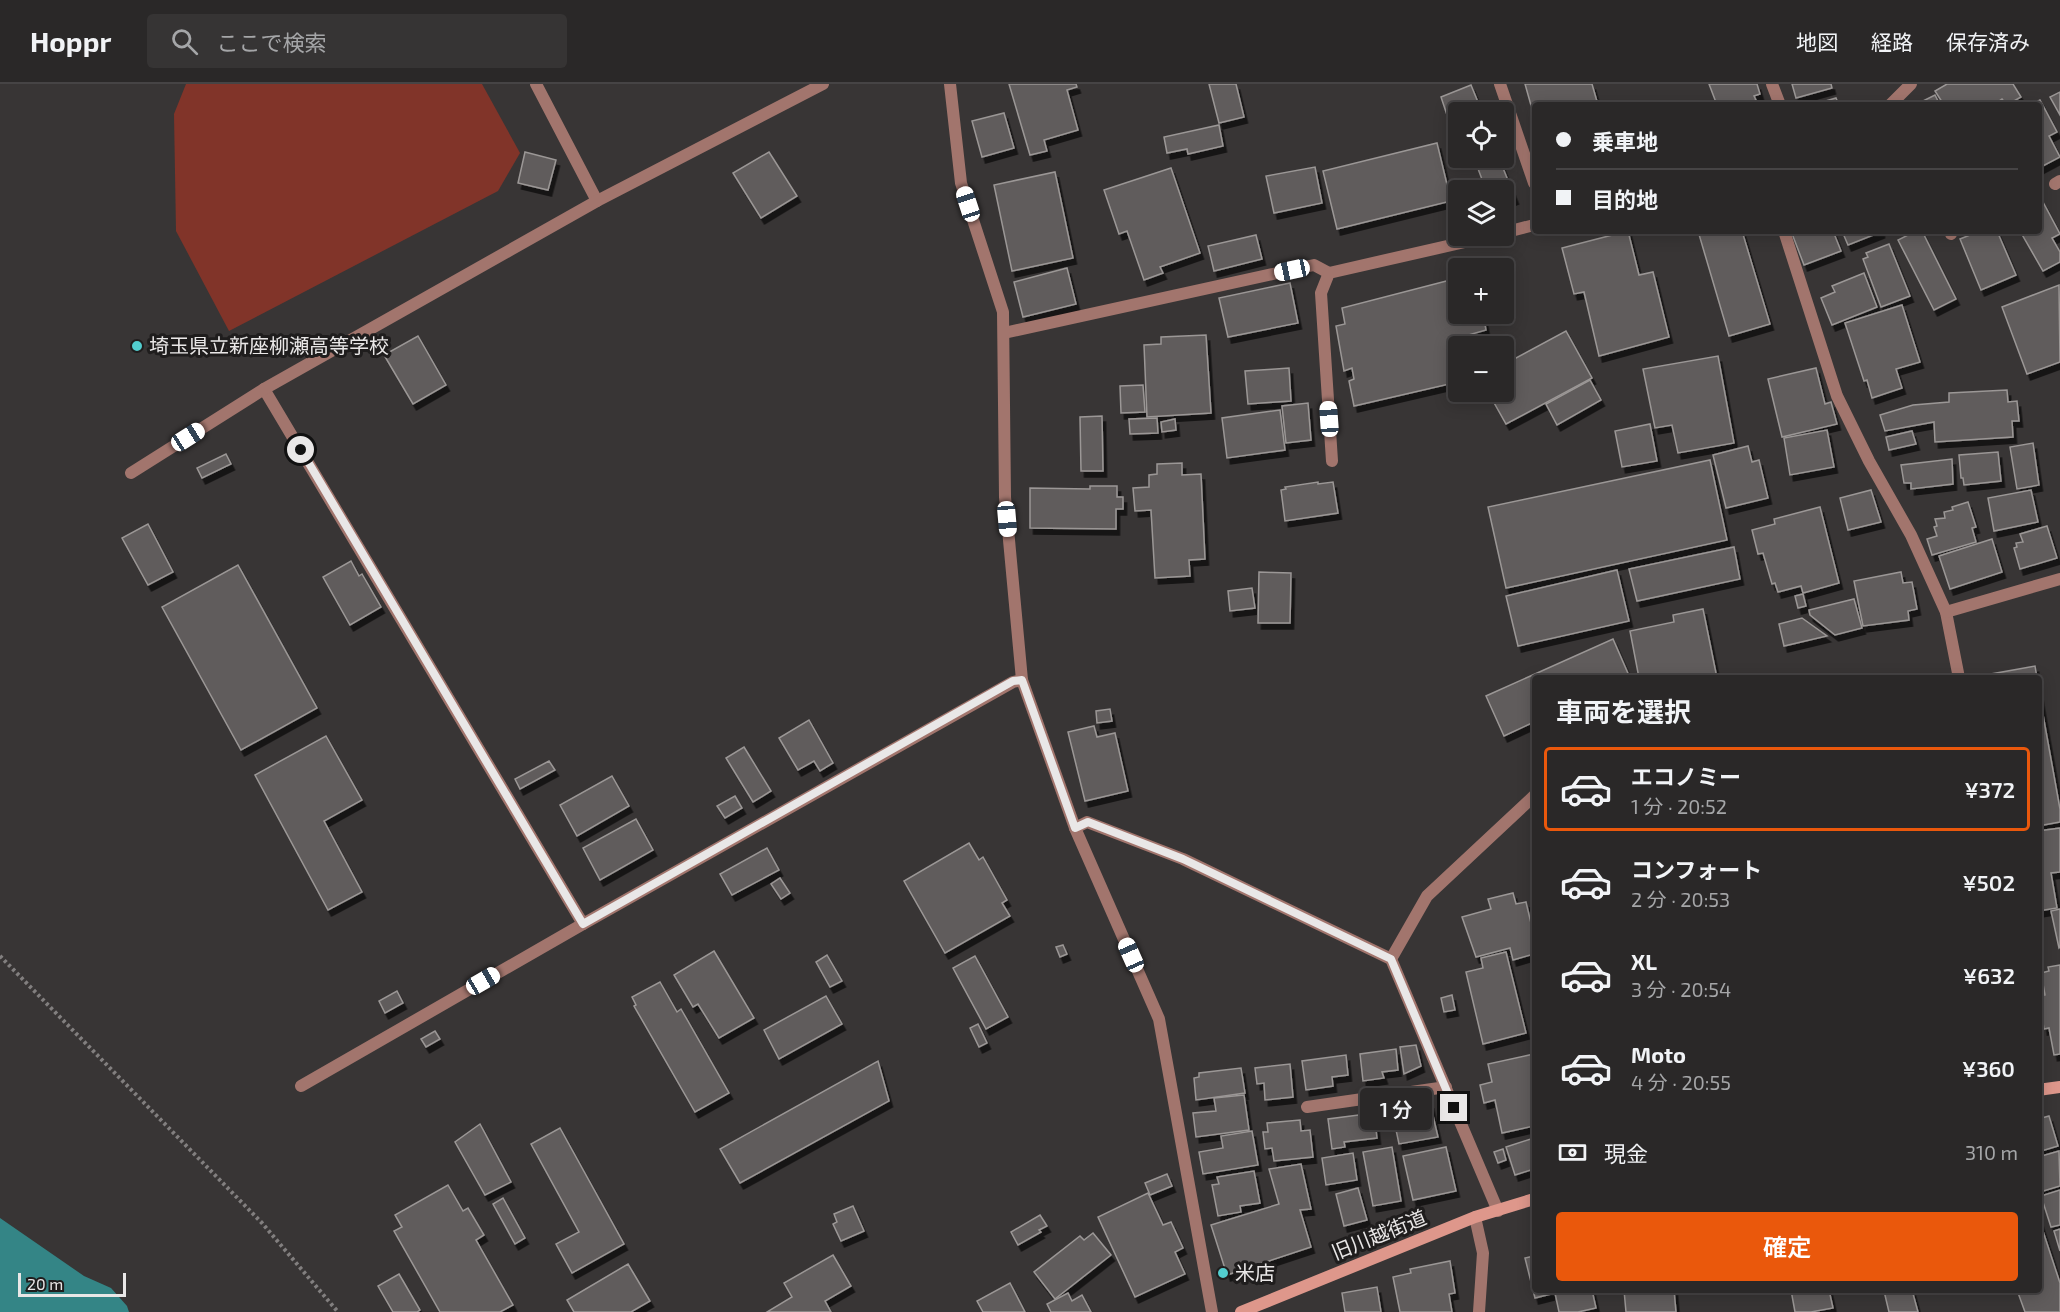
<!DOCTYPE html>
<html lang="ja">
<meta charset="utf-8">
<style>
:root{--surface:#2a2828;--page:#363434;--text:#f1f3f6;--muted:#a5a6a8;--line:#464445;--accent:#ea580c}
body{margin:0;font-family:"Exo 2","Noto Sans JP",sans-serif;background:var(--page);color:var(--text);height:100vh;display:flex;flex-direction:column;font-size:22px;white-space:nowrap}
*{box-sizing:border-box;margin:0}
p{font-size:20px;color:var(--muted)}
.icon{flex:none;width:33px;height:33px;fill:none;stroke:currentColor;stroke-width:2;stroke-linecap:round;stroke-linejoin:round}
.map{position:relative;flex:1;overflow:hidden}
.side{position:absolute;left:1532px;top:591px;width:510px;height:618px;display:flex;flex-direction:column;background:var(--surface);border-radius:6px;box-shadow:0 3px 15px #0003,0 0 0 2px var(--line)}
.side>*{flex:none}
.guide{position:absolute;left:1532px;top:18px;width:510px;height:132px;border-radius:6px;box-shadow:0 3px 15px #0003,0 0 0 2px var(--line);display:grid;align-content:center;height:132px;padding:0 24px;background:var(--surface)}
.controls{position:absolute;left:1448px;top:18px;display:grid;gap:12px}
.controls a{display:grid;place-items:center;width:66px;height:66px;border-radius:6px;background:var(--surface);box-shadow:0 3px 15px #0003,0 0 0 2px var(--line);font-size:30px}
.scale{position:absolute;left:18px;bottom:15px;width:108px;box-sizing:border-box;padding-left:6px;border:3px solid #e9e7e7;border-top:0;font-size:16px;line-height:21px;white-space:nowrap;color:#e9e7e7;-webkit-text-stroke:4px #1f1d1d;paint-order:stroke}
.end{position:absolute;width:27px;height:27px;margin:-14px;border:8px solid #e9e7e7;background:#111;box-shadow:0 0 0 3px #111}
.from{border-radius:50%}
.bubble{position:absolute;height:42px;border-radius:6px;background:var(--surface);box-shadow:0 3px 15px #0003,0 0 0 2px var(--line);font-size:20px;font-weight:600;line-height:42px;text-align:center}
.car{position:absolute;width:18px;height:36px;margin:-18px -9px;border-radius:8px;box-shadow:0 0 4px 2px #0007;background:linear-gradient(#fff 24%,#345 0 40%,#fff 0 76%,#345 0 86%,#fff 0)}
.guide b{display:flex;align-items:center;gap:21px;height:57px;font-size:22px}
.guide b+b{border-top:2px solid var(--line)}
.guide i{width:15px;height:15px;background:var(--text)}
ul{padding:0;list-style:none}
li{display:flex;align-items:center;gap:18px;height:84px;margin:0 12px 9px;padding:0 12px;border:3px solid transparent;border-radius:6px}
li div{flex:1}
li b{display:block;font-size:22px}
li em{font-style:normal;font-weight:600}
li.selected{border-color:var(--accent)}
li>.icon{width:54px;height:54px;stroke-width:1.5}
h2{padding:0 24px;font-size:27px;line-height:72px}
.pay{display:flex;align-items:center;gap:15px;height:66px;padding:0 24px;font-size:22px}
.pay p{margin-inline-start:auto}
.button{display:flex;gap:12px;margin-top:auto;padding:12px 24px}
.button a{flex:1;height:69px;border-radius:6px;background:var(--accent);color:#fff;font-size:24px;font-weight:600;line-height:69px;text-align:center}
header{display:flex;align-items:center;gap:36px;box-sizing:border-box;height:84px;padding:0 30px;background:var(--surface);border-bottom:2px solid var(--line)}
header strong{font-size:28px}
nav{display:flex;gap:33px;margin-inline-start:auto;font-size:21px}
.search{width:420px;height:54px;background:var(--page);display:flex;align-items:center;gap:15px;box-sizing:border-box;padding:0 21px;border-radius:6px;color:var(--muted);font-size:22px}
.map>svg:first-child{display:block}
.green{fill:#813429}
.water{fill:#348586}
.building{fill:#605c5b;stroke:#9b9796;stroke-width:1.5;filter:url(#shadow)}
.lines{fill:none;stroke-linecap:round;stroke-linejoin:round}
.path{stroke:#827f7f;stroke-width:4;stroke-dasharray:3 3;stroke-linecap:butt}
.service{stroke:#a2756d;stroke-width:12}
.minor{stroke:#a2756d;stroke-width:12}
.secondary{stroke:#de978b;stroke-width:12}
.route{stroke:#e9e7e7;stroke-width:8}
.poi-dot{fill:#52cdce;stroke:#1f1d1d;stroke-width:2}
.labels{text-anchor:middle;stroke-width:6;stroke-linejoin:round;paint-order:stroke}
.poi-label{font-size:20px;fill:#e9e7e7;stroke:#1f1d1d;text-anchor:start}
.street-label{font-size:20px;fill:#e9e7e7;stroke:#1f1d1d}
</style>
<header>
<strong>Hoppr</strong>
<div class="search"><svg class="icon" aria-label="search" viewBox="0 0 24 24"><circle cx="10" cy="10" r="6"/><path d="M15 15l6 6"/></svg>ここで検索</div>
<nav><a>地図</a><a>経路</a><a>保存済み</a></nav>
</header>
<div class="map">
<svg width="2060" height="1228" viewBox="0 0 2060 1228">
<defs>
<filter id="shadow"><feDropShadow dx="3.5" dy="6" stdDeviation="0" flood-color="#0009"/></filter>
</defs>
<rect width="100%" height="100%" fill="#383535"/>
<path class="green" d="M186,0H482L520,69L498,107L229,247L176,147L174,30Z"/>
<path class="water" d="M0,1134L84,1192L111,1204L127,1222L129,1228H0Z"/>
<g class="building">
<path d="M1009,0H1076L1077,3L1067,6L1078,46L1044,56L1047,67L1030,71Z"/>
<path d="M1209,0H1236L1244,33L1219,39Z"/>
<path d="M1525,0H1592L1598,21H1534V32Z"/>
<path d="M1709,0H1757L1760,10L1754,12L1756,16L1742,21H1717Z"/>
<path d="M1792,0H1831L1832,4L1796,14Z"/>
<path d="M1947,0H2013L2021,13L2007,21L2002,15L1993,21H1944L1935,7Z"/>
<path d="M1471,1L1482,28H1458V32L1456,28L1447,31L1441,13Z"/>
<path d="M2060,8V31L2050,13Z"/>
<path d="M1935,11L1940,21H1915Z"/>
<path d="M1836,14L1839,21H1812Z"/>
<path d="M2040,16L2057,48L2049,52L2060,73L2039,84L2038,21H2030Z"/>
<path d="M1004,29L1014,64L982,73L972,37Z"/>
<path d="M1219,41L1223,62L1188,70L1187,65L1167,69L1164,53Z"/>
<path d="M1437,59L1451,117L1337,145L1323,87Z"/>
<path d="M525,68L556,76L548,106L518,99Z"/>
<path d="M769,68L797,112L761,134L733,89Z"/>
<path d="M1474,74H1499L1515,114L1503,119V106H1486Z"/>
<path d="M1315,83L1322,119L1274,129L1266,92Z"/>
<path d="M1171,84L1200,169L1160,183L1163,189L1144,196L1127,147L1119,150L1104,106Z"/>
<path d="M1055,88L1073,174L1012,187L994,101Z"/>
<path d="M2043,118L2060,150L2052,154L2060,168V178L2043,187L2020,147H2038V121Z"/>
<path d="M1628,147L1639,191L1653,188L1669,253L1599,272L1584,208L1574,210L1562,164Z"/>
<path d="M1698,147H1742L1770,240L1729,252Z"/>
<path d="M1791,147H1833L1841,167L1804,181Z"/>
<path d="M1842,147H1881V148L1848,161Z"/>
<path d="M1916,147H1922L1956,215L1934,226L1898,156Z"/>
<path d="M1980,147H1997L2016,191L1981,206L1960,155Z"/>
<path d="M1256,151L1262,175L1214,187L1208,162Z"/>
<path d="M1889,160L1910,212L1881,223L1863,175L1868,173L1866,169Z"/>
<path d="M1504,179L1507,193L1503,194V184H1483Z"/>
<path d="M1067,184L1076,220L1023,233L1014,198Z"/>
<path d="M1864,189L1877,223L1832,241L1821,214L1835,208L1832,202Z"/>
<path d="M1458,194V230H1483L1486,246L1465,252L1467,262H1458V298L1354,322L1349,297L1354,295L1352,284L1344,287L1336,242L1345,240L1342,224Z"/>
<path d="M1290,199L1298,239L1228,253L1219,214Z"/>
<path d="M2059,201L2060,278L2027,290L2002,223Z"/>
<path d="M1902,221L1920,278L1896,285L1902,304L1872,314L1867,296L1864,297L1845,239Z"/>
<path d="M1566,247L1592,294L1506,340L1488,308H1503V281Z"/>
<path d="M1206,251L1211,329L1147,333L1144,261L1161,260V253Z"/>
<path d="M418,252L446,301L413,320L384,271Z"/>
<path d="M1718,272L1734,359L1678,369L1672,341L1655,344L1643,285Z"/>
<path d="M1289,284L1291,317L1248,320L1245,287Z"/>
<path d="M1816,284L1825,320L1831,318L1837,340L1782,353L1768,295Z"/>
<path d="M1590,296L1601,316L1557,341L1546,320Z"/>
<path d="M1143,301L1145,328L1121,329L1120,302Z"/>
<path d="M2007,306L2008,318L2017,317L2019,337H2012L2013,353L1935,358L1934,338L1885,347L1880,331L1913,321L1949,318V309Z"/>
<path d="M1308,319L1311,356L1286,359L1282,322Z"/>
<path d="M1280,326L1285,366L1227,374L1222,334Z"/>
<path d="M1102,332L1103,387H1081L1080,333Z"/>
<path d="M1157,334L1158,349L1130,350L1129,335Z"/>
<path d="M1175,335L1176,346L1162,348L1161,338Z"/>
<path d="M1650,340L1657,377L1622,383L1615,347Z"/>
<path d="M1827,346L1834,383L1790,391L1784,354Z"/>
<path d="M1912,347L1916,360L1889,366L1886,353Z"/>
<path d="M2033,359L2039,401L2017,405L2010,363Z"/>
<path d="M1748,362L1752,378L1759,376L1768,414L1726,424L1713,371Z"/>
<path d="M1998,368L2001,397L1964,401L1963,394H1961L1959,371Z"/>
<path d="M226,370L231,380L202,394L197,384Z"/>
<path d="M1952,375L1953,400L1911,405V399H1904L1901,381Z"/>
<path d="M1710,376L1727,456L1506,504L1488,423Z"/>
<path d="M1182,379V391L1201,390L1205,475L1189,476L1190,492L1155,494L1151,426L1135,427L1133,404L1149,403V391L1157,390V380Z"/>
<path d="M1318,398V400L1333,398L1338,429L1285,437L1281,406L1286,405L1285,403Z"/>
<path d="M1090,402H1117V413H1123V425H1116V445L1030,444V404L1090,405Z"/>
<path d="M1871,406L1881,438L1848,446L1840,414Z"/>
<path d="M2031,406L2038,438L1994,447L1988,414Z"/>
<path d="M1968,418L1976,443L1972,444L1976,458L1932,471L1927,455L1937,452L1934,443L1937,442L1935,435L1945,434L1944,428L1953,426L1952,423Z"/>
<path d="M1820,423L1839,499L1803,509L1801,502L1778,508L1775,499L1772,500L1763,469L1758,470L1752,446L1775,440L1774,435Z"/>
<path d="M148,440L173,488L148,501L122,454Z"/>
<path d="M2047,442L2057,474L2020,485L2014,464L2017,463L2016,459L2023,458L2020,450Z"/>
<path d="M1992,455L2002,488L1950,505L1939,472Z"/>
<path d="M1734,463L1740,495L1637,517L1629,485Z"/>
<path d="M351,477L359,492L362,490L381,523L350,541L323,493Z"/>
<path d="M238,481L317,624L241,666L162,523Z"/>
<path d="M1617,486L1629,537L1518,562L1506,512Z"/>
<path d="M1259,488L1291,489L1290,539H1258Z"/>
<path d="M1901,488L1903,499L1912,498L1917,525L1908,527L1909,536L1863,542L1854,497Z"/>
<path d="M1252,504L1255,524L1230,527L1228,507Z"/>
<path d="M1803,510L1806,522L1798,524L1795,512Z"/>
<path d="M1854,515L1862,544L1835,551L1810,531L1809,526Z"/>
<path d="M1703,525L1717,594H1639L1630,547L1674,538L1673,531Z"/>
<path d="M1802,534L1827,552L1784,562L1779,540Z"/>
<path d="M1613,555L1630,594H1534V638L1504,652L1486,612Z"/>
<path d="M2035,582L2037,594H1980V592Z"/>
<path d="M2038,603L2060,725V738L2038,742Z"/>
<path d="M1110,625L1112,637L1097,639L1096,627Z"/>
<path d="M809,636L833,679L820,687L814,677L798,686L779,654Z"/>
<path d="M1094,642L1097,653L1115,649L1128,707L1085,717L1068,648Z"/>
<path d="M326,652L362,716L324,737L362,808L328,826L255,691Z"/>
<path d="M744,663L771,707L753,718L726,674Z"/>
<path d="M549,677L555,686L520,705L515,695Z"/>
<path d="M612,692L629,722L577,752L560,721Z"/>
<path d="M735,712L742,724L725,734L717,722Z"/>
<path d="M636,735L653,766L600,796L583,764Z"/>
<path d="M2060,744V788L2051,789L2057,824L2038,827V747Z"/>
<path d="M969,759L979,776L983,773L1007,816L1002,819L1010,832L945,869L904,797Z"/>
<path d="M767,764L779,786L732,811L720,790Z"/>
<path d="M780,794L790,809L781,815L771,800Z"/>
<path d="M1513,809L1516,820L1526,818L1534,852V870L1513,876L1510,864L1476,873L1462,833L1491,825L1488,815Z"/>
<path d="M2060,825V863L2059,864L2051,827Z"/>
<path d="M1063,861L1067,870L1060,873L1056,863Z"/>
<path d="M714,867L754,934L719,954L698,920L693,923L674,891Z"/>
<path d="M1506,868L1526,949L1483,960L1466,888L1483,884L1481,874Z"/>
<path d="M827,871L842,897L830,903L816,878Z"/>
<path d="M975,872L1008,933L986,945L953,884Z"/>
<path d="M2060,881V970L2054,971L2049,944L2044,945L2039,912L2045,911L2041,889L2049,887L2048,883Z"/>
<path d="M660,898L677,928L681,925L729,1009L695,1028L634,922L636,921L632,913Z"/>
<path d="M397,907L403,919L385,929L379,917Z"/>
<path d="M1452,911L1455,926L1444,928L1441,914Z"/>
<path d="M826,912L842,940L779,975L764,946Z"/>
<path d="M978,940L987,959L979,963L970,944Z"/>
<path d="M435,947L440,955L426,963L421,955Z"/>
<path d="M1416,961L1421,982L1404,990L1400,963Z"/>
<path d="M1396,965L1398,986L1382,988L1384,994L1363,997L1360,970Z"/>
<path d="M1534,970V1042L1502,1049L1495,1016L1484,1019L1480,1001L1492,998L1488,980Z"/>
<path d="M1346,971L1348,991L1332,993L1333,1002L1306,1006L1302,977Z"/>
<path d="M878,977L889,1017L740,1099L720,1065Z"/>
<path d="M1290,980L1293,1013L1265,1016L1264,999L1257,1000L1255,984Z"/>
<path d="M1241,984L1245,1009L1196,1016L1194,994L1199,993V989Z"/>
<path d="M1244,1011L1249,1046L1196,1053L1193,1029L1216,1027L1214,1014Z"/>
<path d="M1430,1019L1438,1053L1399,1060L1392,1027Z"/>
<path d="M1374,1029L1377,1054L1344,1058L1345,1063L1332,1065L1328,1035Z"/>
<path d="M2049,1032L2058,1062L2038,1068V1035Z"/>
<path d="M1300,1036L1301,1047L1310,1046L1313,1073L1274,1077L1272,1064L1265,1065L1263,1048H1268L1267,1039Z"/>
<path d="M480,1040L511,1098L485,1111L455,1058Z"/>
<path d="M560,1044L624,1160L572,1189L556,1160L579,1148L531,1060Z"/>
<path d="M1252,1047L1258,1081L1203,1090L1199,1068L1223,1064L1221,1052Z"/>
<path d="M1534,1054V1085L1515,1091L1506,1063Z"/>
<path d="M1392,1063L1401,1117L1373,1122L1363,1068Z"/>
<path d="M1446,1063L1456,1107L1413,1116L1403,1072Z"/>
<path d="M1503,1065L1506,1076L1498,1079L1494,1068Z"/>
<path d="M2059,1067L2060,1102L2040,1108L2038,1073Z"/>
<path d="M1353,1069L1357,1096L1326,1101L1322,1074Z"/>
<path d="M1301,1080L1311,1125L1300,1126L1311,1163L1227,1191L1211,1141L1279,1120L1269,1085Z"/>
<path d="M1254,1087L1260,1119L1240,1122L1241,1128L1218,1132L1212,1101L1219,1100L1217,1093Z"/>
<path d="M1167,1090L1172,1102L1150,1111L1145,1099Z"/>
<path d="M448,1101L463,1127L468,1124L484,1151L476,1156L513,1221L500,1228H440L394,1147L402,1143L395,1131Z"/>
<path d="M1358,1104L1367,1136L1344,1142L1336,1110Z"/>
<path d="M2060,1106V1141L2051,1143L2041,1112Z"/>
<path d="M1148,1109L1163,1141L1171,1138L1183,1164L1175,1168L1185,1190L1135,1213L1098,1133Z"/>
<path d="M503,1114L525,1154L515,1160L493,1120Z"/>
<path d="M853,1122L864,1147L841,1157L833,1140L837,1138L834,1130Z"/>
<path d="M1040,1131L1047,1142L1039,1146L1041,1148L1018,1161L1011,1148Z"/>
<path d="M2038,1132L2060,1199V1228H2025L2017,1206H2038Z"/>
<path d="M2060,1145V1167L2054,1147Z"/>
<path d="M1093,1149L1111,1171L1055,1215L1034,1188L1080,1152L1084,1156Z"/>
<path d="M833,1171L851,1202L825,1217L831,1228H767L792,1213L784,1199Z"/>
<path d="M1534,1172V1206H1592L1596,1224L1578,1228H1559L1555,1209L1535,1214L1525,1174Z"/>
<path d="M1450,1177L1455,1209L1449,1210L1452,1228H1400L1393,1193L1411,1189L1410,1185Z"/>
<path d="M628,1180L650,1217L631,1228H574L567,1216Z"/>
<path d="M399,1190L420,1226L417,1228H393L378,1202Z"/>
<path d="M1010,1199L1025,1228H983L977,1217Z"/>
<path d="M1377,1203L1381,1228H1345L1342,1209Z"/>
<path d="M1624,1206H1674L1676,1228H1626Z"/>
<path d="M1791,1206H1829L1833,1224L1811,1228H1795Z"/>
<path d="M1888,1206H1912L1918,1228H1889L1884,1207Z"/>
<path d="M1068,1209L1072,1217L1082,1211L1091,1228H1051L1047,1220Z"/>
</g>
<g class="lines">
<path class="path" d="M0,872L262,1139L338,1228"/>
<g class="service">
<path d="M1772,0L1780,21"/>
<path d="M2055,100L2060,97"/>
<path d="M1950,147L1951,150"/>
<path d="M1004,249L1314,181L1329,189"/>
<path d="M1307,1023L1446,1003"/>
</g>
<g class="minor">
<path d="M536,0L597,117"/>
<path d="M950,0L961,99L1003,228L1005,413L1022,596L1075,744L1159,935L1212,1228"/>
<path d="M1500,0L1534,99"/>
<path d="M1890,21L1911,0"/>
<path d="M1784,147L1837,312L1869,377L1911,451L1946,528L1959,594"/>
<path d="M1503,149L1534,141"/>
<path d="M264,305L583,840"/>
<path d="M1332,377L1321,209L1329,189L1491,152"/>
<path d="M131,389L264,305L597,117L823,0"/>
<path d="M1946,528L2060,495"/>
<path d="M1075,744L1087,738L1183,775L1391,875L1498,1127"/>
<path d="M1391,875L1427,812L1534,712"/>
<path d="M301,1002L583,840L1013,598L1022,596"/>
<path d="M1475,1133L1483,1169L1479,1228"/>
</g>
<g class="secondary">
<path d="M2038,1006L2060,1003"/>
<path d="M1241,1228L1475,1133L1534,1115"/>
</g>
</g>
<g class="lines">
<path class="route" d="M301,366L583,840L1013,597L1022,596L1075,744L1088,738L1183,775L1391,875L1454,1024"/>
</g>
<g class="poi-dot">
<circle cx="137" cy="262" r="6"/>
<circle cx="1223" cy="1189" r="6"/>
</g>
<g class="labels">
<g class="poi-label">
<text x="149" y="269">埼玉県立新座柳瀬高等学校</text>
<text x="1235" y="1196">米店</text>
</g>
<g class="street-label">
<text transform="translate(1379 1151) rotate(-22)" y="7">旧川越街道</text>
</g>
</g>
</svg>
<div class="controls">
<a><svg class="icon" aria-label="locate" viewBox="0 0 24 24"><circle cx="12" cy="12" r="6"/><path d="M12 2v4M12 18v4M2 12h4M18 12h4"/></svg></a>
<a><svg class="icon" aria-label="layers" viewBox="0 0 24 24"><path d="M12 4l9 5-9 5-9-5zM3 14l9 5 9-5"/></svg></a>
<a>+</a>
<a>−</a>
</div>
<div class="scale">20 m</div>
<i class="end from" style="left:301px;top:366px"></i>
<i class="end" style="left:1454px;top:1024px"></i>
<div class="bubble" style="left:1360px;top:1004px;width:72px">1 分</div>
<i class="car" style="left:968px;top:120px;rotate:342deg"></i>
<i class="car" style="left:1292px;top:186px;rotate:258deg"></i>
<i class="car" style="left:1329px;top:335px;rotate:356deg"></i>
<i class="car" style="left:188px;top:353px;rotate:58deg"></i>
<i class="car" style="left:1007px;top:435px;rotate:175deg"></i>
<i class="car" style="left:1131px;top:871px;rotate:336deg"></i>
<i class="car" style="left:483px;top:897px;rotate:60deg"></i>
<div class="guide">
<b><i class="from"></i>乗車地</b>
<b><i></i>目的地</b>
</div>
<section class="side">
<h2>車両を選択</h2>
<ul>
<li class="selected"><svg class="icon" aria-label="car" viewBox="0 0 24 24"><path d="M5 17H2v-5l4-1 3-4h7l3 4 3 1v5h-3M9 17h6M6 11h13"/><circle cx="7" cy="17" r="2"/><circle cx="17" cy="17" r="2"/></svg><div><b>エコノミー</b><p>1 分 · 20:52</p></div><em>¥372</em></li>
<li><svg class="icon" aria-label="car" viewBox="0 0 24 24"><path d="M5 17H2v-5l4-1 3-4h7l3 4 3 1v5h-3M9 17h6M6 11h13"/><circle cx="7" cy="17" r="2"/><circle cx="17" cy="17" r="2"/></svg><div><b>コンフォート</b><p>2 分 · 20:53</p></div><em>¥502</em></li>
<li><svg class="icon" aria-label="car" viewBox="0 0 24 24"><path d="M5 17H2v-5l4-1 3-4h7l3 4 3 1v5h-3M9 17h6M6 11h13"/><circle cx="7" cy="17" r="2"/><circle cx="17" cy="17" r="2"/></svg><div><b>XL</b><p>3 分 · 20:54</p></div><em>¥632</em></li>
<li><svg class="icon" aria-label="car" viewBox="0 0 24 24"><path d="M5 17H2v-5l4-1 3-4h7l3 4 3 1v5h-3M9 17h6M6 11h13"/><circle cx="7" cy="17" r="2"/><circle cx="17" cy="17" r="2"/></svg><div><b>Moto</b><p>4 分 · 20:55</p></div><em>¥360</em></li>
</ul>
<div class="pay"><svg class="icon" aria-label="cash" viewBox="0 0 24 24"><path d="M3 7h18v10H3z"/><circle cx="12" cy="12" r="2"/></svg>現金<p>310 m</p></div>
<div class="button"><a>確定</a></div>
</section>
</div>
